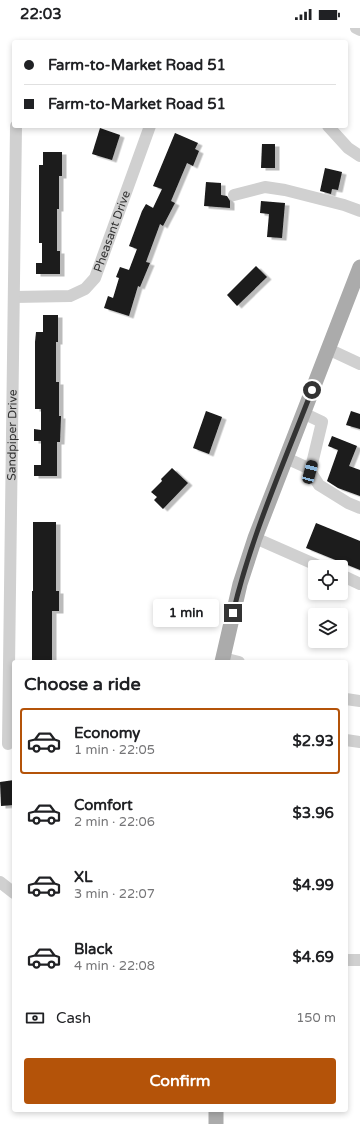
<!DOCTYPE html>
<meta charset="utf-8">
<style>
:root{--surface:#fff;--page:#f2f2f2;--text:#202124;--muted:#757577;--line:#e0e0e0;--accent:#b45309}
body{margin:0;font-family:"Varela Round",sans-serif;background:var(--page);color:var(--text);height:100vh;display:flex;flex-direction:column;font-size:15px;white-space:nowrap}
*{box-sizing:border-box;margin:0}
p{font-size:13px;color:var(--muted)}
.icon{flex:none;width:22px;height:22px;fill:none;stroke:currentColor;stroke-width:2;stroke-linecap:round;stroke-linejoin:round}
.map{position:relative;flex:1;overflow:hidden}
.side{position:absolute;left:12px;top:632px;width:336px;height:452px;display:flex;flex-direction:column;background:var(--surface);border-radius:4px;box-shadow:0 2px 6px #0003}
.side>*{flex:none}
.top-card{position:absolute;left:12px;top:12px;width:336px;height:88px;border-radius:4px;box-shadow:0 2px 6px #0003;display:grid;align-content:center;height:88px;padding:0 12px;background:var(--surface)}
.tools{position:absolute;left:308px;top:532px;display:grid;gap:8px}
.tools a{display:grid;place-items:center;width:40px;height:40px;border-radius:4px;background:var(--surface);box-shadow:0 2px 6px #0003;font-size:20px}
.end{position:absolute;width:18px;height:18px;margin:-9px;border:5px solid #333;background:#fff;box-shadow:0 0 0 2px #fff}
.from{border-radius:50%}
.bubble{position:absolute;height:28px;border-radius:4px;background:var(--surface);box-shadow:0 2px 6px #0003;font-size:13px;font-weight:700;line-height:28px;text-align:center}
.car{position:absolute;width:12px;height:24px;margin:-12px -6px;border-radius:5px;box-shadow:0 0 3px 1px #0007;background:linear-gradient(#222 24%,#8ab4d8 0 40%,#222 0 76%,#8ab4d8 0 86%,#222 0)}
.top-card b{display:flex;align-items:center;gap:14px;height:38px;font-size:15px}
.top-card b+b{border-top:1px solid var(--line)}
.top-card i{width:10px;height:10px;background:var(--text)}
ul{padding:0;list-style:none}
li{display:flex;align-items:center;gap:12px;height:66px;margin:0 8px 6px;padding:0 4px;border:2px solid transparent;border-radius:4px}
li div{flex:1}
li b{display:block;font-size:15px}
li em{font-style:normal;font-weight:700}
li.selected{border-color:var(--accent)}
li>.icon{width:36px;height:36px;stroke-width:1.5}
h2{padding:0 12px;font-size:18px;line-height:48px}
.pay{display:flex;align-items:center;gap:10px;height:44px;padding:0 12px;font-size:15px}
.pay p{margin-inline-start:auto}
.button{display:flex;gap:8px;margin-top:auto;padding:8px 12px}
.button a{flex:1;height:46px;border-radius:4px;background:var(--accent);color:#fff;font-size:16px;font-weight:700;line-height:46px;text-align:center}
.status{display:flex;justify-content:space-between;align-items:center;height:28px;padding:0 20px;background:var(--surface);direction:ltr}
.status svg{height:11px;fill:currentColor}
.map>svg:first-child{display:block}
.building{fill:#1a1a1a;filter:url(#shadow)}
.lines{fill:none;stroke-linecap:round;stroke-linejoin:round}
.minor{stroke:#d0d0d0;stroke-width:12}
.major{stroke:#ababab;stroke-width:15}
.route{stroke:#333;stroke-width:5}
.labels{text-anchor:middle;stroke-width:4;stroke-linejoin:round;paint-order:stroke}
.street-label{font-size:12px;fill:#333;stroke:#fff}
</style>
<div class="status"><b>22:03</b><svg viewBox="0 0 49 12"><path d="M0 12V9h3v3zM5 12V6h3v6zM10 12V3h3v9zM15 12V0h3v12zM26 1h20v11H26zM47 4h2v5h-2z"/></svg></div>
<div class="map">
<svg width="360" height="1096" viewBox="0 0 360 1096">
<defs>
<filter id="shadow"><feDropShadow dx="4.5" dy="2.5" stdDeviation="0" flood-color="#0004"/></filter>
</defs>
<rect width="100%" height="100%" fill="#fff"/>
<g class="building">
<path d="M100,100L120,107L112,132L92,126Z"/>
<path d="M175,105L198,115L195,121L199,123L193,138L187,135L171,173L175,175L163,198L160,196L146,234L150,235L140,259L138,258L129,288L104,280L108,268L113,270L119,250L116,249L120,239L129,242L137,221L129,218L142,183L146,176L153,180L162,161L153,158Z"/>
<path d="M262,116H275V140H261Z"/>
<path d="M43,124H62V148H59V181H57V223H60V246H36V235H42V215H39V137H43Z"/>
<path d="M325,140L342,144L338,162L332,161L331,166L320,163Z"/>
<path d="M206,154L221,155V167L227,168L230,173V180L204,178Z"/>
<path d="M261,173L285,175L282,210L267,209L269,186L260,185Z"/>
<path d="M256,238L267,249L237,278L227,267Z"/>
<path d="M43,287H58V314H56V354H59V388H61L60,414H57V448H34V437H41V413H34V401L41,402V381H35V314L36,304H43Z"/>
<path d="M206,383L222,389L209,426L193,420Z"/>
<path d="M351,383L360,386V401L346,397Z"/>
<path d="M332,408L357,418L349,438L360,442V468L338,460L327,453L338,422L328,418Z"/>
<path d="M172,440L188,455L163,481L154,472L157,469L151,464L162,453L161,451Z"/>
<path d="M33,494H56V563H59V583H52V634H32V563H33Z"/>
<path d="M316,495L360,513V542L306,520Z"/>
<path d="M14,752V777L1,778L0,754Z"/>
</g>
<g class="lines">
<g class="minor">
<path d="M356,0L360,2"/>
<path d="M328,98L348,120L360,128"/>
<path d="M234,167L265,159L285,162L344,177L360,183"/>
<path id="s1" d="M14,269L70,268L85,261L95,250L150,98"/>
<path d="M328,321L360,336"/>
<path d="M303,385L322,394L310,444"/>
<path d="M286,430L308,440L319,457L348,475L360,480"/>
<path d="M255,510L321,539"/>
<path d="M341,547L360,556"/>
<path d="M223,630L239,634"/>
<path d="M346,671L360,673"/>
<path d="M346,712L360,714"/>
<path id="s2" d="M8,716L16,98"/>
<path d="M0,854L14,865"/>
<path d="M346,932H360"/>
</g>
<g class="major">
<path d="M222,634L240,556L255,510L360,239"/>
<path d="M216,1082V1096"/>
</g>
</g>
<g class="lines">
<path class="route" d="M233,585C251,508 284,435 312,362"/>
</g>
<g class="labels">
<g class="street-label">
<text dy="4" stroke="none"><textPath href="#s1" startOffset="137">Pheasant Drive</textPath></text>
<text dy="4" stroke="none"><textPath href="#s2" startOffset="309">Sandpiper Drive</textPath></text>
</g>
</g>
</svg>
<div class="tools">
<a><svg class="icon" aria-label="locate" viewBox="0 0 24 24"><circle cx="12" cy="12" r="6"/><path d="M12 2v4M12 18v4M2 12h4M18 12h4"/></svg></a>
<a><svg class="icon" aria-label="layers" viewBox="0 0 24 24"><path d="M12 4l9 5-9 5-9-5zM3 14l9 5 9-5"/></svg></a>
</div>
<i class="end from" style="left:312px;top:362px"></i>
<i class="end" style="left:233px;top:585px"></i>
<div class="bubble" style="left:153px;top:571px;width:66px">1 min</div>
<i class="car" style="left:310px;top:444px;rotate:15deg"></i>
<div class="top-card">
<b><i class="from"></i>Farm-to-Market Road 51</b>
<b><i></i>Farm-to-Market Road 51</b>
</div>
<section class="side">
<h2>Choose a ride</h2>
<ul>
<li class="selected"><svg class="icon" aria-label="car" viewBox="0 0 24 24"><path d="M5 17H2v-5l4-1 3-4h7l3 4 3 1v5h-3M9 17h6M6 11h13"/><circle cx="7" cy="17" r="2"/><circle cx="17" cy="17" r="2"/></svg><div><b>Economy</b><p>1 min · 22:05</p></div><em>$2.93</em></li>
<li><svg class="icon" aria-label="car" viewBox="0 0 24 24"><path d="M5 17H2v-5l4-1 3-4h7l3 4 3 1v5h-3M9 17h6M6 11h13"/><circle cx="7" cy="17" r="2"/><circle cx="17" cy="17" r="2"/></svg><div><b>Comfort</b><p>2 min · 22:06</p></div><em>$3.96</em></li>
<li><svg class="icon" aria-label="car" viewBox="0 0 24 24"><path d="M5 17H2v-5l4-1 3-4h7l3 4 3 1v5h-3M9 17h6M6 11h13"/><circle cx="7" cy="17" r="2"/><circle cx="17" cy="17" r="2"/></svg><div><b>XL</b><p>3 min · 22:07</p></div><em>$4.99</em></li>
<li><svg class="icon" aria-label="car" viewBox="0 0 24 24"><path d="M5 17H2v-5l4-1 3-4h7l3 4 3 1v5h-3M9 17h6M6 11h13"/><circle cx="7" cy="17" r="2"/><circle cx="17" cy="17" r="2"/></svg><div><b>Black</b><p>4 min · 22:08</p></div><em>$4.69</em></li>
</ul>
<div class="pay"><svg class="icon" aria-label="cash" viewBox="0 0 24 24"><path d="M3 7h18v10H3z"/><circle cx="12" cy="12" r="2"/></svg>Cash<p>150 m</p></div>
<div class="button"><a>Confirm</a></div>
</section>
</div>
